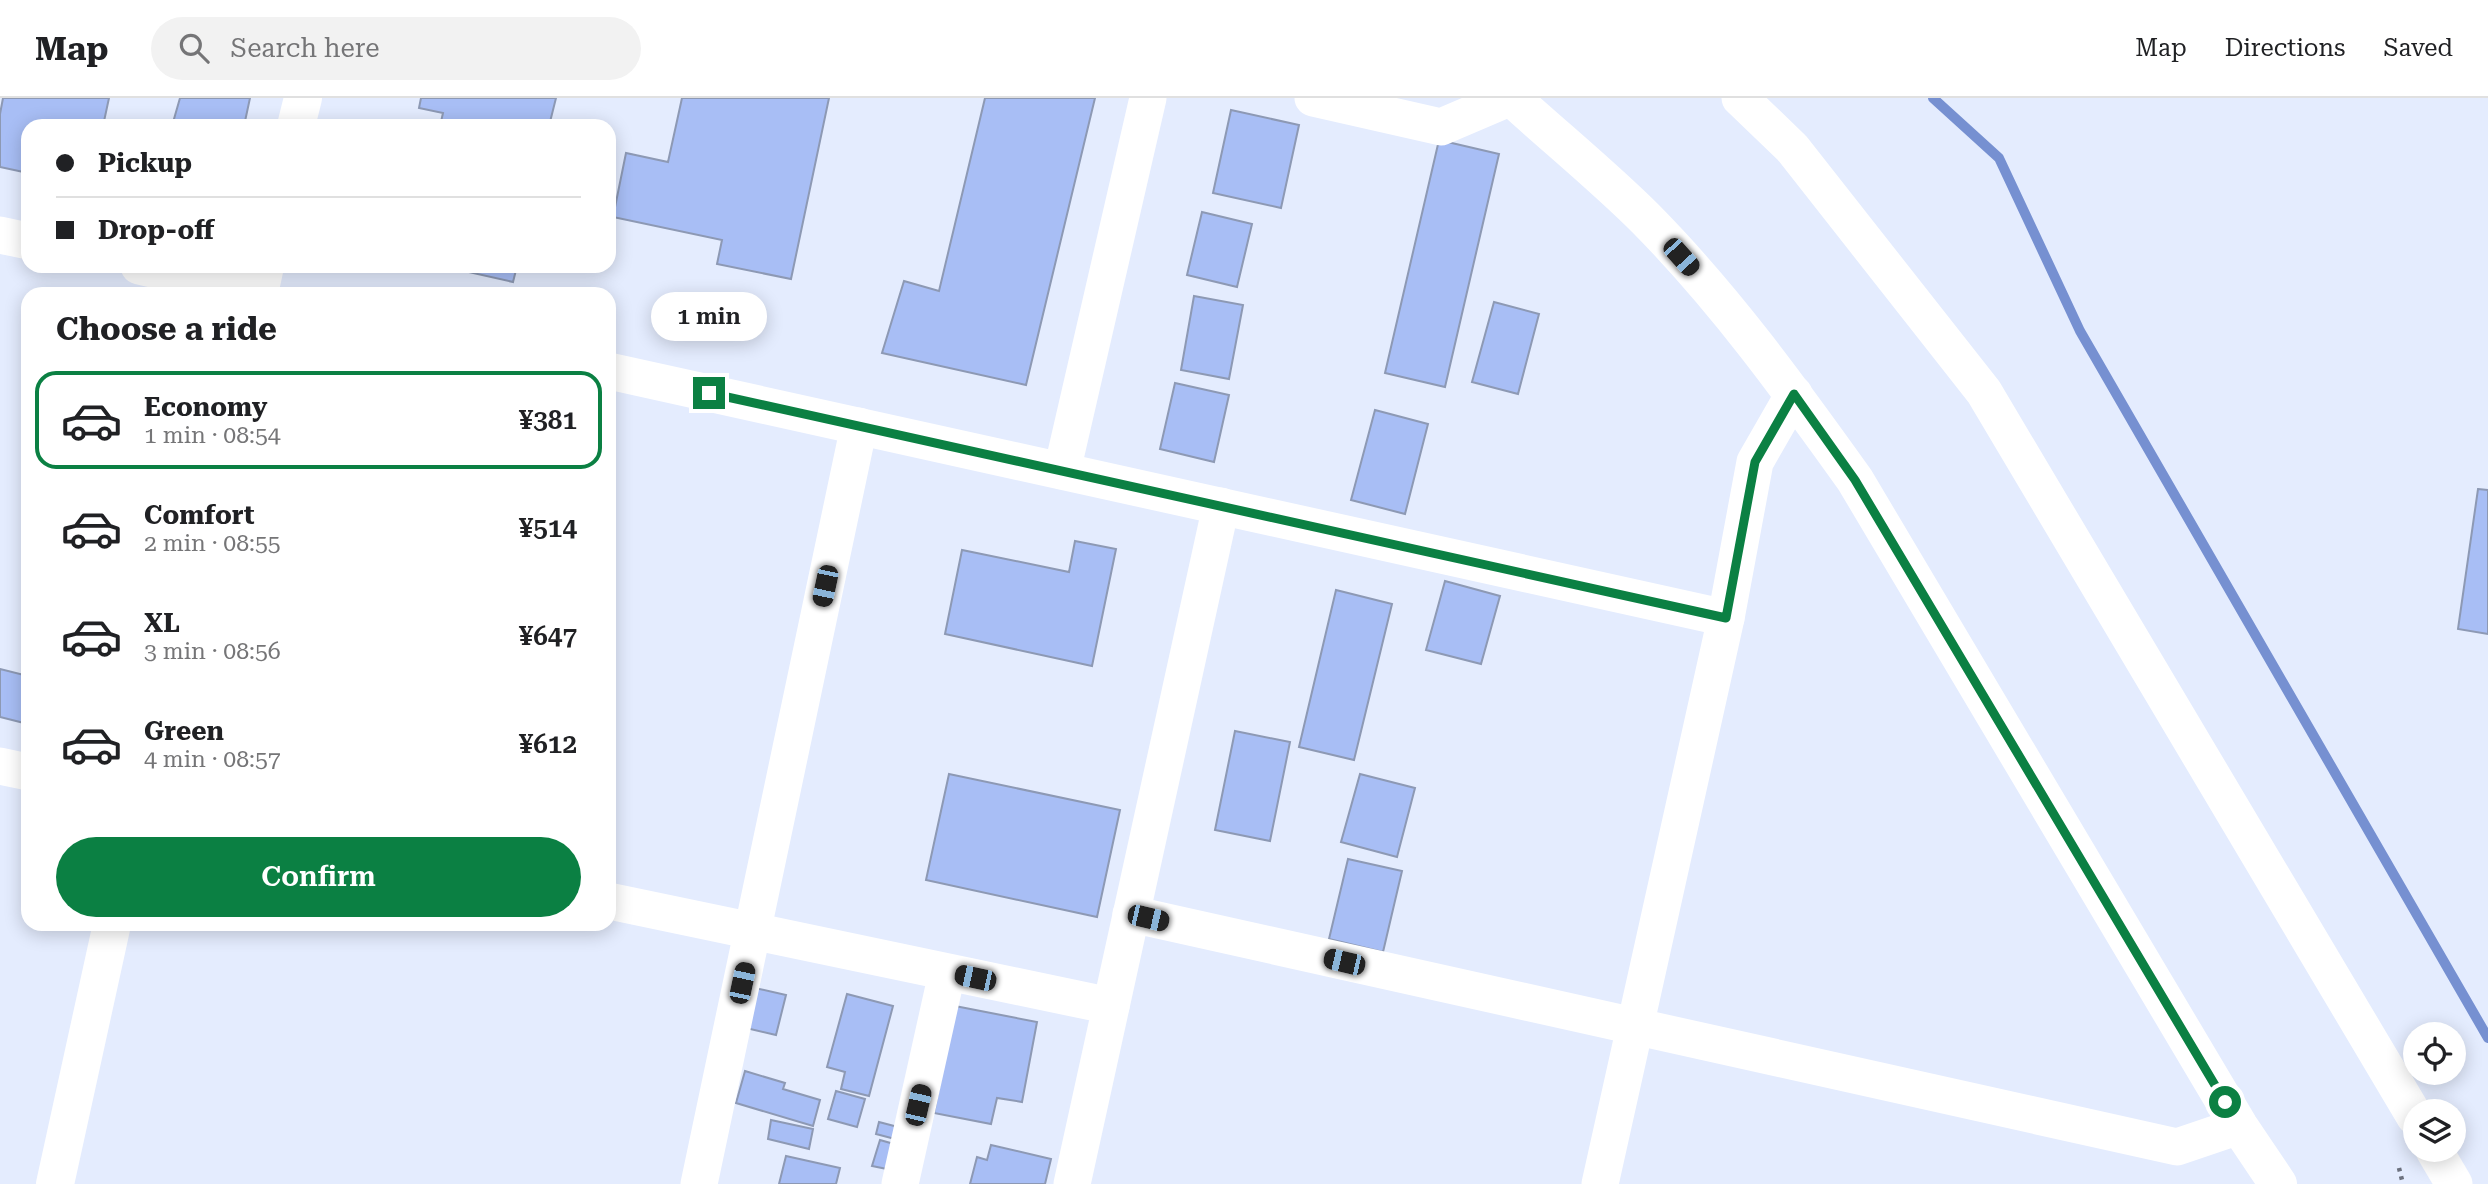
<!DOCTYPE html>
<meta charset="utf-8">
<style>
:root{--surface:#fff;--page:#f2f2f2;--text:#202124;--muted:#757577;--line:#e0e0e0;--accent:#0b8043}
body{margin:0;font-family:"Roboto Serif",serif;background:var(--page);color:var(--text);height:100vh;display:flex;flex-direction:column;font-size:26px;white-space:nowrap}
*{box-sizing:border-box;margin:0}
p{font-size:23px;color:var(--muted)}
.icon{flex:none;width:38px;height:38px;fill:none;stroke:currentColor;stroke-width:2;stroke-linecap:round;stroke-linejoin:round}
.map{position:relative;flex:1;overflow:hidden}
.side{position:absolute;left:21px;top:189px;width:595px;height:644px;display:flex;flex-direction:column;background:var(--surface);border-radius:21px;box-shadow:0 4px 18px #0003}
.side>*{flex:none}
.banner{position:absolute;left:21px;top:21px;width:595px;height:154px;border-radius:21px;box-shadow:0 4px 18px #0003;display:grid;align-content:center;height:154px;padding:0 35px;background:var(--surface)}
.controls{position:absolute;left:2403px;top:924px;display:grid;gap:14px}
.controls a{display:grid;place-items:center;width:63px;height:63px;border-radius:50%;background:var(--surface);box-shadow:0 4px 18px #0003;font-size:35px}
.end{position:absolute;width:32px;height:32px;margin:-16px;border:9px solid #0b8043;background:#fff;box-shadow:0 0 0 4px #fff}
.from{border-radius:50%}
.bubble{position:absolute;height:49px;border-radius:24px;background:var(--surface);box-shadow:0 4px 18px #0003;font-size:23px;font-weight:600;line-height:49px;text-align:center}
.car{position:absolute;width:21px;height:42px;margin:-21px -10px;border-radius:9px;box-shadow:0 0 5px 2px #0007;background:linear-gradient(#222 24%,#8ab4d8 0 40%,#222 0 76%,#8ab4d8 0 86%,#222 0)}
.banner b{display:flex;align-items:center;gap:24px;height:66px;font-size:26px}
.banner b+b{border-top:2px solid var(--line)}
.banner i{width:18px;height:18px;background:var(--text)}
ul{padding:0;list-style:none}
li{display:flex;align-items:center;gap:21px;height:98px;margin:0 14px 10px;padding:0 21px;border:4px solid transparent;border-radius:21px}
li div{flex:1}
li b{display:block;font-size:26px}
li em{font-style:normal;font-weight:600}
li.on{border-color:var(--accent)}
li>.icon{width:63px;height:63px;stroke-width:1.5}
h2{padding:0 35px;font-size:32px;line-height:84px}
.button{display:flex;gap:14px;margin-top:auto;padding:14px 35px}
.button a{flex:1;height:80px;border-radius:42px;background:var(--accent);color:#fff;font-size:28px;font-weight:600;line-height:80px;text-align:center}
header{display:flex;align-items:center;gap:42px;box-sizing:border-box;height:98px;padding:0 35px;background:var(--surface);border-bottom:2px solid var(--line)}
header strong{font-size:33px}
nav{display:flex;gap:38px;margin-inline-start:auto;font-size:24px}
.search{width:490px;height:63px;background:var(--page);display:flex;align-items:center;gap:18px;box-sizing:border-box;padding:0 24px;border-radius:38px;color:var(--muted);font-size:26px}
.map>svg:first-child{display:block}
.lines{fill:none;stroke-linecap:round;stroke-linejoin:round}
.stream{stroke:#7690d1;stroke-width:10}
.building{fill:#a8bef5;stroke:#8d99b4;stroke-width:2}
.path{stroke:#6c717e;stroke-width:4.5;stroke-dasharray:3.5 5;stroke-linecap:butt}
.street{stroke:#fff;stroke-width:37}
.secondary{stroke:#fff;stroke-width:38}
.route{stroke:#0b8043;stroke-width:9}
</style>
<header>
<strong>Map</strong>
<div class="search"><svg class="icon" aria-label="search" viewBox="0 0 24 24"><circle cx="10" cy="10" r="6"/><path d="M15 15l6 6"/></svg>Search here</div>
<nav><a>Map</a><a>Directions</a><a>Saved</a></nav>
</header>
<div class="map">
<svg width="2488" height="1086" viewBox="0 0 2488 1086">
<rect width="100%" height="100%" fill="#e4ecfe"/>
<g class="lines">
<path class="stream" d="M1933,0L1999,60L2080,233L2488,940"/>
</g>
<g class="building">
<path d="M3,0H109L103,28H28V75L0,69V16Z"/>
<path d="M180,0H250L244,28H172Z"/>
<path d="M421,0H556L549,28H440L443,15L419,10Z"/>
<path d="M682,0H829L791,181L717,166L722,142L613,119L626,55L668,64Z"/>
<path d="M985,0H1095L1026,287L882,255L904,183L939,193Z"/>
<path d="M1231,12L1299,27L1281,110L1213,95Z"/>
<path d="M1439,42L1499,56L1445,289L1385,275Z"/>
<path d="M1202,114L1252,126L1237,189L1187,177Z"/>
<path d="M442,168H517L513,184Z"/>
<path d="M1194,198L1243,207L1229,281L1181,272Z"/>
<path d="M1494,204L1539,216L1518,296L1472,284Z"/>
<path d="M1175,285L1229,297L1214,364L1160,351Z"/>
<path d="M1375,312L1428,326L1405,416L1351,402Z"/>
<path d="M2478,391L2488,392V536L2458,531Z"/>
<path d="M1075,443L1116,451L1092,568L945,536L962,452L1069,474Z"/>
<path d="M1445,483L1500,498L1481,566L1426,552Z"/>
<path d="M1336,492L1392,506L1354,662L1299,649Z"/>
<path d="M0,571L28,578V611L24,625L0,619Z"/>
<path d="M1235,633L1290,644L1270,743L1215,732Z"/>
<path d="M949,676L1120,712L1097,819L926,782Z"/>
<path d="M1360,676L1415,690L1397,759L1341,744Z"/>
<path d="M1348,761L1402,773L1383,854L1329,841Z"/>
<path d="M755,890L786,897L776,937L746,930Z"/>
<path d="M847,896L893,908L869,998L841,991L845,974L827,969Z"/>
<path d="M955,908L1037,924L1022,1004L997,1000L991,1026L934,1015Z"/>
<path d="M745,973L785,985L783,991L820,1002L813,1028L736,1005Z"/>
<path d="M836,993L865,1001L857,1029L828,1021Z"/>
<path d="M771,1022L813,1031L809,1051L768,1041Z"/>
<path d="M879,1024L898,1029L895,1041L876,1036Z"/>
<path d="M880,1042L894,1046L887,1071L872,1068Z"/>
<path d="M991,1047L1051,1061L1045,1086H970L977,1059L987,1062Z"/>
<path d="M786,1058L840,1070L836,1086H779Z"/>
</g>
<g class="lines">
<path class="path" d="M2399,1070L2403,1086"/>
<g class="street">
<path d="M1313,0L1441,29L1509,0"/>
<path d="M1740,0L1792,50L1984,294L2415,1019"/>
<path d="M0,137L28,143"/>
<path d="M139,168L260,196"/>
<path d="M609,273L1726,520"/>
<path d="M1062,373L1148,0"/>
<path d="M0,668L28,674"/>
<path d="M609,803L1111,908"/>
<path d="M1131,816L2177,1049L2239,1028"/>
<path d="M2434,1052L2454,1086"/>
<path d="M699,1086L859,328"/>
<path d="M900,1086L947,875"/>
<path d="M1072,1086L1221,408"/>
<path d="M1600,1086L1726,520L1755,364L1794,296"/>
</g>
<g class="secondary">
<path d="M1512,0C1556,40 1604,79 1646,121C1724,200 1790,291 1855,382L2239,1028L2278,1086"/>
<path d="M296,28L303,0"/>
<path d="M259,196L265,168"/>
<path d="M55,1086L112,826"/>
</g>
</g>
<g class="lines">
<path class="route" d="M709,295L1726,520L1755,364L1794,296L1855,382L2225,1004"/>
</g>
</svg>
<div class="controls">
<a><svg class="icon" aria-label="locate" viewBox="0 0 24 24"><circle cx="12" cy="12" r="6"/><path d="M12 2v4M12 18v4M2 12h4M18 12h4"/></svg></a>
<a><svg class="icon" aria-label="layers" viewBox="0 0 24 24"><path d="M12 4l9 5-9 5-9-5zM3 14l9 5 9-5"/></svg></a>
</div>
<i class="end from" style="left:2225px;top:1004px"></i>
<i class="end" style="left:709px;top:295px"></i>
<div class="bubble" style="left:651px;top:194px;width:116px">1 min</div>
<i class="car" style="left:1681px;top:159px;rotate:138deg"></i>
<i class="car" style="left:825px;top:488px;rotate:192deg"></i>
<i class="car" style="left:1148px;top:820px;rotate:103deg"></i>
<i class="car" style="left:1344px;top:864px;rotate:283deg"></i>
<i class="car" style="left:975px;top:880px;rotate:282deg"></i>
<i class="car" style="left:742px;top:885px;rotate:12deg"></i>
<i class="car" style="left:918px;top:1007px;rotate:13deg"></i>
<div class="banner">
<b><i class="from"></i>Pickup</b>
<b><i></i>Drop-off</b>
</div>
<section class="side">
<h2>Choose a ride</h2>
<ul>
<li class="on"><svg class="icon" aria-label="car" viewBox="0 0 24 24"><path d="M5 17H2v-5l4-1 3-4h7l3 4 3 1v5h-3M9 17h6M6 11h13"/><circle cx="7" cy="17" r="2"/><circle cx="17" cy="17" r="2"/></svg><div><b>Economy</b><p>1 min · 08:54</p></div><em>¥381</em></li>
<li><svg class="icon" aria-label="car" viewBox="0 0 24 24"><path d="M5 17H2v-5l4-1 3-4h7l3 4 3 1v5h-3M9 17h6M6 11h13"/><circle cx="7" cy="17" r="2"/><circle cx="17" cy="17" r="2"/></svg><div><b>Comfort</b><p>2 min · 08:55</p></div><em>¥514</em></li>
<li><svg class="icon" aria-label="car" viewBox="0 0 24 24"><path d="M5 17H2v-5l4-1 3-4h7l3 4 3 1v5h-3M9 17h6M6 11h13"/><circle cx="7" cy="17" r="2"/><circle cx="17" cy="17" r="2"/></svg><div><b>XL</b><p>3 min · 08:56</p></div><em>¥647</em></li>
<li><svg class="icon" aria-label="car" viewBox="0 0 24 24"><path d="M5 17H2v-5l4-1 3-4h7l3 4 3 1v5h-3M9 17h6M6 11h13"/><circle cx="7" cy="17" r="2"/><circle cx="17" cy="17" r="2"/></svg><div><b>Green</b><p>4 min · 08:57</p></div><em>¥612</em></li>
</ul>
<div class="button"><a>Confirm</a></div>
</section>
</div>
